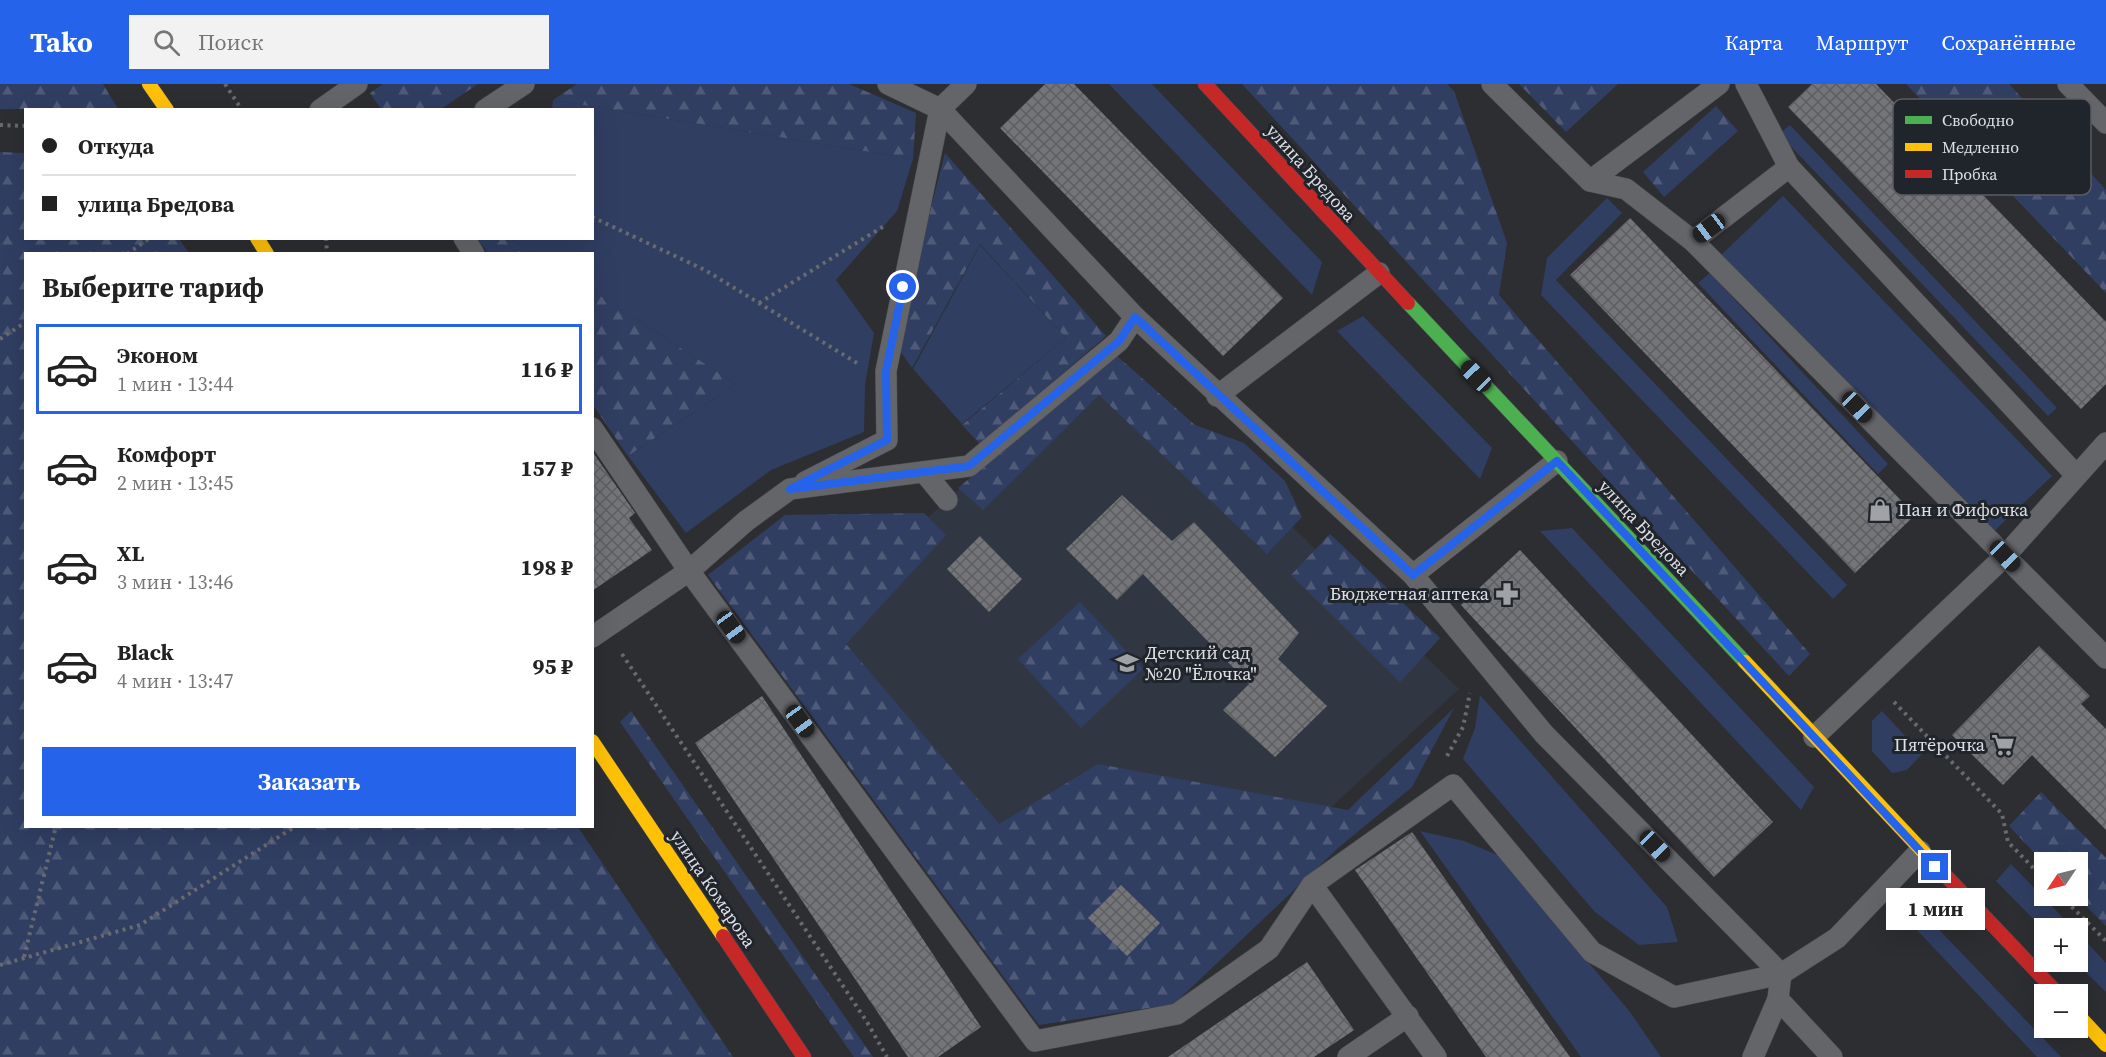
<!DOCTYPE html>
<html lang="ru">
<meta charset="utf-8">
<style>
:root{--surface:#fff;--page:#f2f2f2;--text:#222;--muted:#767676;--line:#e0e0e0;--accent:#2563eb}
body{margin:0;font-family:"Source Serif 4",serif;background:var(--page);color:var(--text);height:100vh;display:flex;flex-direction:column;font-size:22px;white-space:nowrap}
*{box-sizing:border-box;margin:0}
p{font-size:20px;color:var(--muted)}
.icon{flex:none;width:33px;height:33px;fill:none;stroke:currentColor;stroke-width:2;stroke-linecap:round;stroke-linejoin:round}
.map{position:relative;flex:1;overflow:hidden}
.sheet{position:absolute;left:24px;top:168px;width:570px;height:576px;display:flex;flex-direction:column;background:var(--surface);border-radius:0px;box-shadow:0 6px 24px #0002}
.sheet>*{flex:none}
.banner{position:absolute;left:24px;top:24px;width:570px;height:132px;border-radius:0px;box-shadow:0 6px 24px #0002;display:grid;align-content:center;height:132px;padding:0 18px;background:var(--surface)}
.needle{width:39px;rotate:235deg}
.controls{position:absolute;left:2034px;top:768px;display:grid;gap:12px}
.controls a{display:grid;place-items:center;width:54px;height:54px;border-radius:0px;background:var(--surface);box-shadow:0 6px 24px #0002;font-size:30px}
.end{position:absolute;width:27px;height:27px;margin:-14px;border:8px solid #2563eb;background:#fff;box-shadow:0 0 0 3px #fff}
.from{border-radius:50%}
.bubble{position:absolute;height:42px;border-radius:0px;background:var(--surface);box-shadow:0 6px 24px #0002;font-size:20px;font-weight:700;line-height:42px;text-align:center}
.car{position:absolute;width:18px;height:36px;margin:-18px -9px;border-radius:8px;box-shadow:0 0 4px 2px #0007;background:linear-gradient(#222 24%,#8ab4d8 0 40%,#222 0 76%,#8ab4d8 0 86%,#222 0)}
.banner b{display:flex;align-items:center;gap:21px;height:57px;font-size:22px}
.banner b+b{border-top:2px solid var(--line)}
.banner i{width:15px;height:15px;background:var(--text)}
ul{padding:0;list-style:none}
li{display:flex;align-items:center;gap:18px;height:90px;margin:0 12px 9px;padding:0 6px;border:3px solid transparent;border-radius:0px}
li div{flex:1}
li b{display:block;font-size:22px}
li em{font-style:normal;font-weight:700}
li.on{border-color:var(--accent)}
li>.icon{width:54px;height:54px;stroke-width:1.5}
h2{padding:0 18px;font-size:27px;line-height:72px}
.action{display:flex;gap:12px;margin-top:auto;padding:12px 18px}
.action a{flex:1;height:69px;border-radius:0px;background:var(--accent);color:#fff;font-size:24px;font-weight:700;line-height:69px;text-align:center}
header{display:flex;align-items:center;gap:36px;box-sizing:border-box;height:84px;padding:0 30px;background:var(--accent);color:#fff}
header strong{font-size:28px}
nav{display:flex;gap:33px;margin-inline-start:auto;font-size:21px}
.search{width:420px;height:54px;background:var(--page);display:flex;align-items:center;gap:15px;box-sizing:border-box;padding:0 21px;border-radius:0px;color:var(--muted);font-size:22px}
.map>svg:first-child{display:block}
.built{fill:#303642}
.green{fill:#303e62}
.forest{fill:url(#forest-firs)}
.building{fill:url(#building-cross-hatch)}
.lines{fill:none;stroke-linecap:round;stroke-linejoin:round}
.lane-casing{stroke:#4a4b4e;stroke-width:22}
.fast-casing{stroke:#4a4b4e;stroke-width:15}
.slow-casing{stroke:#4a4b4e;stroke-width:15}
.jam-casing{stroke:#4a4b4e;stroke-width:15}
.path{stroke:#686a6d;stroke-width:4;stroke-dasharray:3 4.5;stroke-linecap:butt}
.lane{stroke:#646569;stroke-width:21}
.fast{stroke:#4caf50;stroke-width:14}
.slow{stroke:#ffc107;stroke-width:14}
.jam{stroke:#c62828;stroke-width:14}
.route{stroke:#2563eb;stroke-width:8}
.labels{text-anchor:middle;stroke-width:6;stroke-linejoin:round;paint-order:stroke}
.street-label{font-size:18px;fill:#dee0e5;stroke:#20242b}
.poi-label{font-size:18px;fill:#dee0e5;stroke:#20242b;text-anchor:start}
.key{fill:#20242b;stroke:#595c63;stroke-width:1.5}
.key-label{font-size:16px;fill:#dee0e5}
</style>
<header>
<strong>Tako</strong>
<div class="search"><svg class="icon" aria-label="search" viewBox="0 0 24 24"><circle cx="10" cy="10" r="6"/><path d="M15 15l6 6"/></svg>Поиск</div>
<nav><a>Карта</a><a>Маршрут</a><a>Сохранённые</a></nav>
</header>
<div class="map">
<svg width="2106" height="973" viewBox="0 0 2106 973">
<defs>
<pattern id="forest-firs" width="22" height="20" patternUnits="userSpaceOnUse" patternTransform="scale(1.5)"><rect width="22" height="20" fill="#303e62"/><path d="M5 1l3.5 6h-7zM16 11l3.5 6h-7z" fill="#4e5a78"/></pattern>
<pattern id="building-cross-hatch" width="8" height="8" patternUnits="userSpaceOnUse" patternTransform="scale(1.5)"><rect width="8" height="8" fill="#747578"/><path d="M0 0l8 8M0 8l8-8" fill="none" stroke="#5e5e61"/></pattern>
</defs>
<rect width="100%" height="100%" fill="#2d2e32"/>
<path class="built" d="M1116,271L1459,605L1128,911L798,553L947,416Z"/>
<g class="green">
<path d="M1109,0H1152L1322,178L1312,211Z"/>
<path d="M553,16L913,75L897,127L836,196L874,249L865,301L864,348L771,386L686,449L628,372L736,300L593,207L592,170L534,169L511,155L592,154V26L552,25Z"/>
<path d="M1790,41L2057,324L2048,332L1779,50Z"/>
<path d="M1783,112L2052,392L1989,452L1720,172Z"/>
<path d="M1607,114L1622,129L1556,196L1847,501L1833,515L1541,211L1547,174Z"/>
<path d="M980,161L1066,254L962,340L913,285Z"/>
<path d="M1710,189L1888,380L1878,390L1698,199Z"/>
<path d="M1363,232L1492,364L1480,395L1337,247Z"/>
<path d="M1572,444L1814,703L1801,726L1540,447Z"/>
<path d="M1480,611L1667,823L1678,858L1639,861L1595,828L1463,675L1475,644Z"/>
<path d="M1882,627L1922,670L1907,686L1892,689L1872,667V637Z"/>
<path d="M1420,747L1464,757L1500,772L1630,928L1661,973H1581Z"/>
<path d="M2011,780L2073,844L2044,846L1996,797Z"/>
<path d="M1927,833L2061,973H2037L1915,844Z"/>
<path d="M2078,849L2106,879V908L2075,878Z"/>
</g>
<g class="forest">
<path d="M0,0H103L118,25H0Z"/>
<path d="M383,0H478L441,25H381L370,9Z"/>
<path d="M577,0H849L916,29L913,75L553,16Z"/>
<path d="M1242,0H1447L1454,7L1507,159L1499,211L1810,570L1789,592Z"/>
<path d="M1519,0H1618L1566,48Z"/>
<path d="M1906,0H2009L2106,106V209Z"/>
<path d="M1716,22L1738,47L1664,113L1643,88Z"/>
<path d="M0,68L25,69L26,154L179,155L189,169L26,170V742L578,743L733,973H0Z"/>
<path d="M945,69L1106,252L980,360L962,341L1066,254L980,160L912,284L896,261Z"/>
<path d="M477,155H511L534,169H488Z"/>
<path d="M593,207L736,300L628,372L593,321Z"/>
<path d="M1116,271L1195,341L1244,359L1285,397L1302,433L1267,470L1099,311L983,426L958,404Z"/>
<path d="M924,429L946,451L846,560L999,740L1098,680L1348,726L1454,624L1412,703L1338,764L1174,920L1039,941L708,491L785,431Z"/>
<path d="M1330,450L1440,554L1400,598L1291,491Z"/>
<path d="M1080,518L1143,585L1081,644L1018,575Z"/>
<path d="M631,627L873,973H854L620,638Z"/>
<path d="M2041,708L2106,774V842L2076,812L2078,778L2044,779L2009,742Z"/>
</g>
<g class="building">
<path d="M1045,0H1074L1283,214L1223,272L1000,44Z"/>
<path d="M1812,0H1876L2106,238V300L2081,325L1788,23Z"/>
<path d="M1630,134L1915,431L1855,489L1570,191Z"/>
<path d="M592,367L635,429L629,434L652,466L592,507Z"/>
<path d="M1122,411L1172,457L1194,438L1299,549L1278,575L1327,622L1275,673L1223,626L1249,600L1143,490L1117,516L1066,465Z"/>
<path d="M980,452L1022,495L989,528L947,485Z"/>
<path d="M1520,466L1773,738L1714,793L1461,521Z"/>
<path d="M2039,562L2090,612L2081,620L2106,645V746L2032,671L2003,701L1952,651Z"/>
<path d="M762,612L981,943L938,973H908L695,659Z"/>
<path d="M1412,748L1570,973H1486L1355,786Z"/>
<path d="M1121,801L1160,839L1127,872L1088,834Z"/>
<path d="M1307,878L1354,946L1314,973H1168Z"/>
</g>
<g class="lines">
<g class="lane-casing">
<g id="lane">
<path d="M888,0L940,25L1135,233L1413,491L1544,650L1781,890"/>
<path d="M1492,0L1590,97L1626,105L1693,157L2106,574"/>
<path d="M1746,0L1789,83L2076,391"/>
<path d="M2068,0L2106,39"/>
<path d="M320,26L357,0"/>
<path d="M485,26L524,0"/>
<path d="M1590,97L1719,0"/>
<path d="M464,154L474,170"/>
<path d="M1693,157L1789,83"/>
<path d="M1217,312L1379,189"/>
<path d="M592,344L689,487L1035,957L1177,930L1269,865L1312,801L1453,701L1592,868L1674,913L1781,890L1837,854L1920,767"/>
<path d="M924,388L947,416"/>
<path d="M805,398L887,356L886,287L940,25L966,0"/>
<path d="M1413,491L1557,377"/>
<path d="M592,553L689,487L746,437L790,405L969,382L1119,257L1135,233"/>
<path d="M1814,653L2005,472L2106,359"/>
<path d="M1312,801L1436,973"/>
<path d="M1781,890L1778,915L1832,973"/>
<path d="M1348,973L1408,932"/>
<path d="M1753,973L1778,915"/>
</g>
</g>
<g class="fast-casing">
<path id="fast" d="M1408,219L1745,578"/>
</g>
<g class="slow-casing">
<g id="slow">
<path d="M149,0L167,26"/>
<path d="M257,154L267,170"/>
<path d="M1745,578L1929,774"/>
<path d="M592,657L723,852"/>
<path d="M2078,931L2106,961"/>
</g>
</g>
<g class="jam-casing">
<g id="jam">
<path d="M1205,0L1408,219"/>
<path d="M1929,774L2058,910"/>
<path d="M723,852L804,973"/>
</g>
</g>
<g class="path">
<path d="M225,0L242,26"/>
<path d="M0,41L26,42"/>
<path d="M592,133L705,186L857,279"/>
<path d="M326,154L327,170"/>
<path d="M127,170L150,154"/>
<path d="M759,219L884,142"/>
<path d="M0,255L26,238"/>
<path d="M622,570L867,938L887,973"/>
<path d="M1894,618L2002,730L2008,758L2044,795"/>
<path d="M1447,672L1463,643L1470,609"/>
<path d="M2061,812L2106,857"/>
<path d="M24,873L56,742"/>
<path d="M0,881L140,841L296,742"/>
</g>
<use href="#lane" class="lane"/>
<use href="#fast" class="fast"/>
<use href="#slow" class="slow"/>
<use href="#jam" class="jam"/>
</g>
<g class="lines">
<path class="route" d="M903,203L886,287L887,356L790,405L969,382L1119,257L1135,233L1413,491L1557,377L1935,783"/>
</g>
<defs>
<g id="shop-bare" transform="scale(1.8)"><path d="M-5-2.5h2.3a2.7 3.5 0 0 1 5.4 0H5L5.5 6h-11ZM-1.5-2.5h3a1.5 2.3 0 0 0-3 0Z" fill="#a0a2a6" stroke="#20242b" stroke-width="2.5" paint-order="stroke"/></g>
<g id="pharmacy-bare" transform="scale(1.8)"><path d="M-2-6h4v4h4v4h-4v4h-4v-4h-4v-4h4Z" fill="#a0a2a6" stroke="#20242b" stroke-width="2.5" paint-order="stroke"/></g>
<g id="school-bare" transform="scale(1.8)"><path d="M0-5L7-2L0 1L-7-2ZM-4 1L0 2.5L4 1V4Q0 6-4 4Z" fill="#a0a2a6" stroke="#20242b" stroke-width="2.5" paint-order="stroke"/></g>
<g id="supermarket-bare" transform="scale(1.8)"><path d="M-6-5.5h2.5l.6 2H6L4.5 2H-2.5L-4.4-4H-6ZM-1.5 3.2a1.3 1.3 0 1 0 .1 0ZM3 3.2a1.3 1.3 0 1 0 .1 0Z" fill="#a0a2a6" stroke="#20242b" stroke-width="2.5" paint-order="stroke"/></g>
</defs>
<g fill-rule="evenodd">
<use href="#shop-bare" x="1880" y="426"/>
<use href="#pharmacy-bare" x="1507" y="510"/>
<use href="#school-bare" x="1127" y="579"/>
<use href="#supermarket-bare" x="2003" y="661"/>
</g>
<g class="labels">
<g class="street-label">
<text transform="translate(1311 89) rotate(48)" y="6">улица Бредова</text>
<text transform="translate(1644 444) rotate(47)" y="6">улица Бредова</text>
<text transform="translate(713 805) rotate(56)" y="6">улица Комарова</text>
</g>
<g class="poi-label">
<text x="1898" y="432">Пан и Фифочка</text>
<text x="1489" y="516" text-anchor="end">Бюджетная аптека</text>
<text x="1145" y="575">Детский сад<tspan x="1145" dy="21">№20 "Ёлочка"</tspan></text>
<text x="1985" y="667" text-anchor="end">Пятёрочка</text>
</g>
</g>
<rect x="1893" y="15" width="198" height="96" rx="9" class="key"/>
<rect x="1905" y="32" width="27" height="8" fill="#4caf50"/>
<rect x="1905" y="59" width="27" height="8" fill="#ffc107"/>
<rect x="1905" y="86" width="27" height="8" fill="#c62828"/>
<g class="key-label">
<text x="1942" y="42">Свободно</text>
<text x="1942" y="69">Медленно</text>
<text x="1942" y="96">Пробка</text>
</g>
</svg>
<div class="controls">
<a><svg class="needle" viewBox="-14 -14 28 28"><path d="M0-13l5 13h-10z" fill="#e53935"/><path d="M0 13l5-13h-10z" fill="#767676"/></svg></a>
<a>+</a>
<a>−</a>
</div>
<i class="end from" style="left:903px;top:203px"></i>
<i class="end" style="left:1935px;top:783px"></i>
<div class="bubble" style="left:1886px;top:804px;width:99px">1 мин</div>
<i class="car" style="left:1709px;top:144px;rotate:233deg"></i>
<i class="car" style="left:1476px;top:292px;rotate:316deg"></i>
<i class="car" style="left:1857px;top:323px;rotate:136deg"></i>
<i class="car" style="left:2005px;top:472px;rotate:136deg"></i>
<i class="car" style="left:731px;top:543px;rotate:144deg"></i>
<i class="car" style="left:800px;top:637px;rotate:144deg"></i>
<i class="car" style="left:1655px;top:762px;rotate:136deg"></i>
<div class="banner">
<b><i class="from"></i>Откуда</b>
<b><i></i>улица Бредова</b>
</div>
<section class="sheet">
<h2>Выберите тариф</h2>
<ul>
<li class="on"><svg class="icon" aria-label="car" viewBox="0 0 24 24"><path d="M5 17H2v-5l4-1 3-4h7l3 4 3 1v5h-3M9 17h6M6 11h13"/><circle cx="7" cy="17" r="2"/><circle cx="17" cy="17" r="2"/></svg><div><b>Эконом</b><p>1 мин · 13:44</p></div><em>116 ₽</em></li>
<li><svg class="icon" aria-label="car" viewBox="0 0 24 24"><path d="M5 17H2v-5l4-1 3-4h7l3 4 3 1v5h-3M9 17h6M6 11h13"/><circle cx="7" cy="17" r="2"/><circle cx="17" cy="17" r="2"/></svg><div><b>Комфорт</b><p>2 мин · 13:45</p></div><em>157 ₽</em></li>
<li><svg class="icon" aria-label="car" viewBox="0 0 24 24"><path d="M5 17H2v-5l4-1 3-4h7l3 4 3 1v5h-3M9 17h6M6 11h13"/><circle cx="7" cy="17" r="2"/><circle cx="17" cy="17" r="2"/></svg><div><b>XL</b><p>3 мин · 13:46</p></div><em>198 ₽</em></li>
<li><svg class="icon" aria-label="car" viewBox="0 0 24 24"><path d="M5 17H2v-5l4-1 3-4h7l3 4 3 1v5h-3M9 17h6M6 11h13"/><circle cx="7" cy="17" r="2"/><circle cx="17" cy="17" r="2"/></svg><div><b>Black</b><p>4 мин · 13:47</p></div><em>95 ₽</em></li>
</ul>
<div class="action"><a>Заказать</a></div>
</section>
</div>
